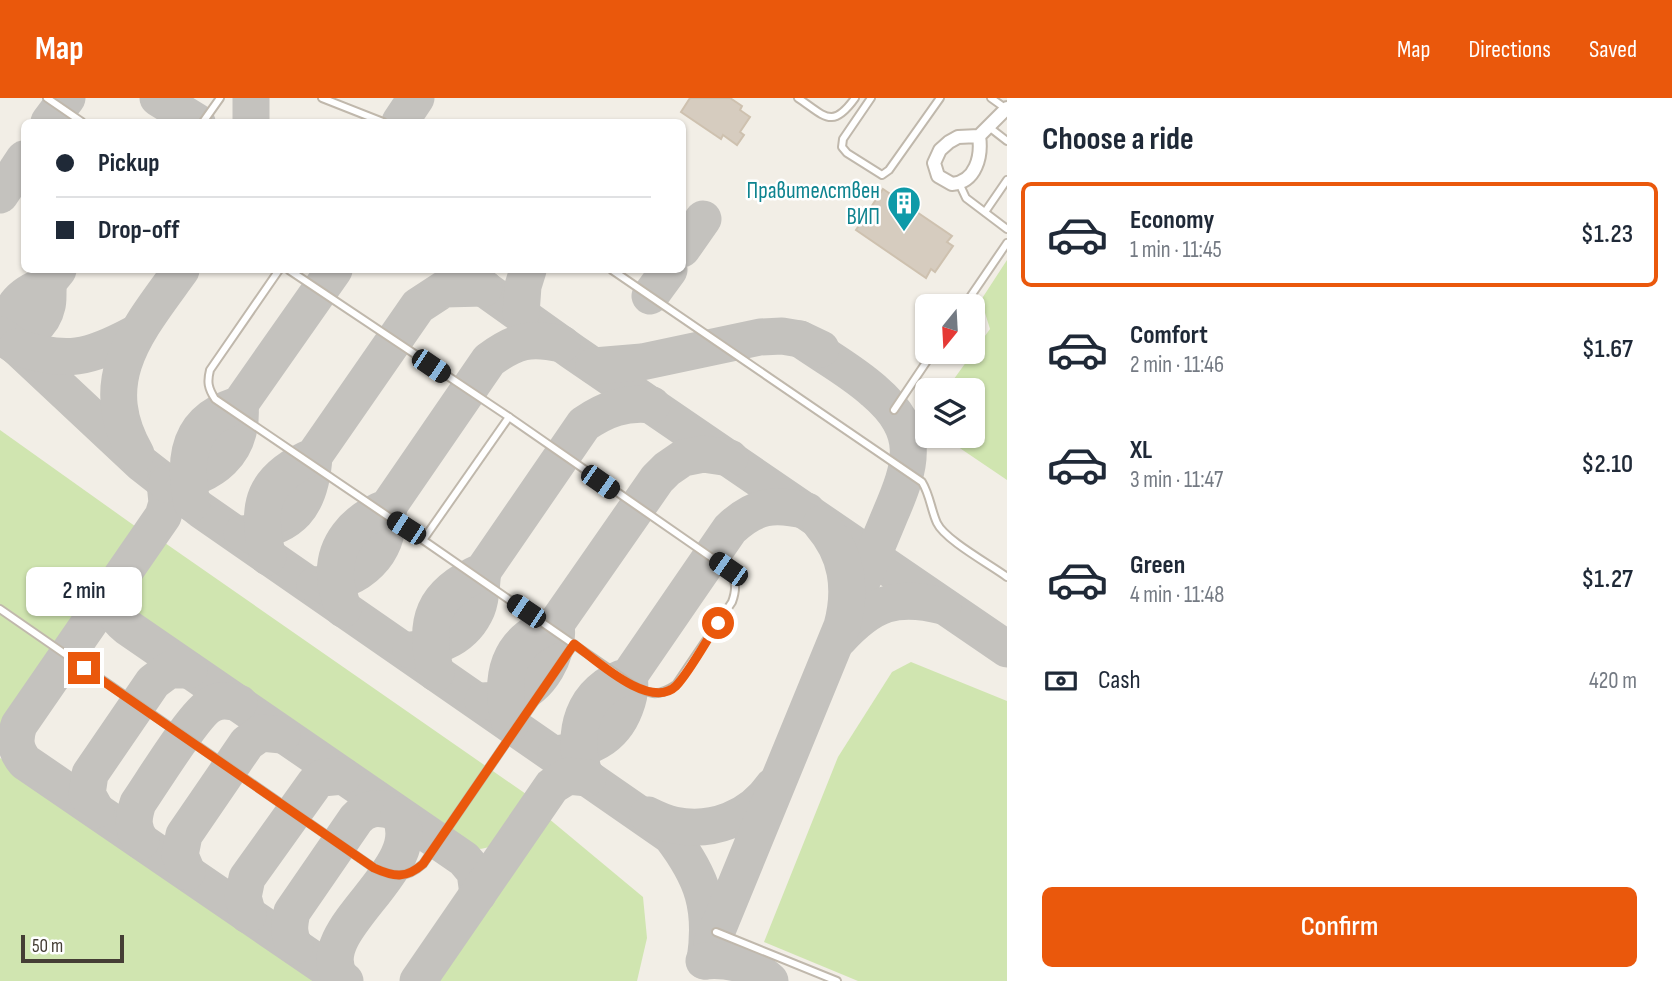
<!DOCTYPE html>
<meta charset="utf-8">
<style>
:root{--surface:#fff;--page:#f6f6f7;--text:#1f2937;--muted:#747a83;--line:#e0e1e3;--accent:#ea580c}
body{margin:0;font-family:"Sofia Sans Condensed",sans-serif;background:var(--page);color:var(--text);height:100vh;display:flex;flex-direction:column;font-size:26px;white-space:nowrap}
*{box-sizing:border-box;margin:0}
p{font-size:23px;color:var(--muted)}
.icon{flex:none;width:38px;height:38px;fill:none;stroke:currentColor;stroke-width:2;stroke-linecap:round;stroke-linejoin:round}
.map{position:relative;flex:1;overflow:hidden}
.drawer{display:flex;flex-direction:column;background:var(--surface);width:665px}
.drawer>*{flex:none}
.hud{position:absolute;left:21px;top:21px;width:665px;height:154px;border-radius:10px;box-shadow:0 2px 5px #0004;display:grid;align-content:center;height:154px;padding:0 35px;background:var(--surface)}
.needle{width:46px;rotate:198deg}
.buttons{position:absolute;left:915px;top:196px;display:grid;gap:14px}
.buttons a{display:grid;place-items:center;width:70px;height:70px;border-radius:10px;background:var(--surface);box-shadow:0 2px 5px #0004;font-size:35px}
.scale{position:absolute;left:21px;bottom:18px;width:103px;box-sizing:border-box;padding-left:7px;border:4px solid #453e35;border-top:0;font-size:19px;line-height:24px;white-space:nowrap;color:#453e35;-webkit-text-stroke:5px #fff;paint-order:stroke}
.end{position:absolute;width:32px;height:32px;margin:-16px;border:9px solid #ea580c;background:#fff;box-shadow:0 0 0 4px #fff}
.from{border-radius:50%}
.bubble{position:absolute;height:49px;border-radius:10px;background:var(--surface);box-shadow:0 2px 5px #0004;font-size:23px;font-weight:600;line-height:49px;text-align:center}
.car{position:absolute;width:21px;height:42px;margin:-21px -10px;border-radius:9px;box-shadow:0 0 5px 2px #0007;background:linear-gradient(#222 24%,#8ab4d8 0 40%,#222 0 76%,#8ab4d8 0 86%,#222 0)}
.hud b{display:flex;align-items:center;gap:24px;height:66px;font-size:26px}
.hud b+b{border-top:2px solid var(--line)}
.hud i{width:18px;height:18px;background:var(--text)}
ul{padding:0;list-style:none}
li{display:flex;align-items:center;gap:21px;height:105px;margin:0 14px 10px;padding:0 21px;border:4px solid transparent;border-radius:10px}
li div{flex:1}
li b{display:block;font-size:26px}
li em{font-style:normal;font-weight:600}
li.active{border-color:var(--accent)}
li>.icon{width:63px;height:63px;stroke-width:1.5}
h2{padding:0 35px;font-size:32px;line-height:84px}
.pay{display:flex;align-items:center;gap:18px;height:77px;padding:0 35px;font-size:26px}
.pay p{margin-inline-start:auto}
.primary-button{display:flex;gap:14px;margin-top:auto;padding:14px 35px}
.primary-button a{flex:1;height:80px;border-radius:10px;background:var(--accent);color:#fff;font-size:28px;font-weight:600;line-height:80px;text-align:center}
header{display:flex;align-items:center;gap:42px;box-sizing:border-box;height:98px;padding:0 35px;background:var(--accent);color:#fff}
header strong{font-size:33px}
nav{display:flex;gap:38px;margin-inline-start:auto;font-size:24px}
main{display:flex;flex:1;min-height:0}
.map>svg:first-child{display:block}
.green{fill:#d0e5b0}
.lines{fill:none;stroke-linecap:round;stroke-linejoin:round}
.taxiway{stroke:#c4c2be;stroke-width:37}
.building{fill:#d6ccbf;stroke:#cec1af;stroke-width:2}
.service-casing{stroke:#c0b8ac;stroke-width:10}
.minor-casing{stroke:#c0b8ac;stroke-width:16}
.service{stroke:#fff;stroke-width:6}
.minor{stroke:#fff;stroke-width:12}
.route{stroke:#ea580c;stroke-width:9}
.labels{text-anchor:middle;stroke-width:5;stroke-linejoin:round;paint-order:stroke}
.culture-label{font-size:23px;fill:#0d838f;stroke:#fff;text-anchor:end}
</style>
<header>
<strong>Map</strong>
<nav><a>Map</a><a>Directions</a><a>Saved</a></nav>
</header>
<main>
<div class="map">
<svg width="1007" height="883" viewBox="0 0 1007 883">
<rect width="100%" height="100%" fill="#f2eee6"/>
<g class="green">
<path d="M1007,162V382L942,338H973V292H946L990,231L981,202Z"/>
<path d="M0,332L139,431L0,636Z"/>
<path d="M165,445L526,696C528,721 503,752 476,751C469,750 461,746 454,744L152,534C126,508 128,495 147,466C152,458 157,451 165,445Z"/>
<path d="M911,564L1007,603V883H858L764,844L838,659L892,574Z"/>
<path d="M0,660L317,883H0Z"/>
<path d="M548,720L643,799L647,840L637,883H438Z"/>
</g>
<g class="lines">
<g class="taxiway">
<path d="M158,0L197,24"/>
<path d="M251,0V24"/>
<path d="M49,24L67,0"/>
<path d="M400,24L416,0"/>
<path d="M0,97L24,61"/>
<path d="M682,151L703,121"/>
<path d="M458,172L573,254L1007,551"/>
<path d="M48,186C19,196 7,210 7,242C26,239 43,227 47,208C49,201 47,192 49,185C50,181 56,175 58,172"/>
<path d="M650,198L669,172"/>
<path d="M521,216L523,188L528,172"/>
<path d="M0,237L17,249L142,366L201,412L671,738C703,780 713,810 705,863"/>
<path d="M800,241C824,258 852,273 874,293C922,334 912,366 890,417C881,439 872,460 863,481"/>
<path d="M17,249C67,266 89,260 134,236"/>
<path d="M594,268L642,264L760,239L782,238L800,241L821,251"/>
<path d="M136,356C93,281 138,232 181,172"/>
<path d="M165,384L167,405L163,418L19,627C14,642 15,652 25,664L345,883"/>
<path d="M167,386C212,379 244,356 240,306"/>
<path d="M192,405C185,372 185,334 219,315C225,311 233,309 240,306L334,172"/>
<path d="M242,436C292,430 311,409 314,358"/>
<path d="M268,459C254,407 264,379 314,358L418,208L444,191L484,190"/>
<path d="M315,487C360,484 391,456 388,409"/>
<path d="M110,494C110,510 114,518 127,529L464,761L475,774L478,796"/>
<path d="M343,511C341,502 337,493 336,484C331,447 356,421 388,409L489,262C516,242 530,239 562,246"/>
<path d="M839,541C872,505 896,496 943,508"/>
<path d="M411,552C439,550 465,539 477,511C482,499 481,485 483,473"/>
<path d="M436,575C422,523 433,495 483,473L584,326C606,311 625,304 652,307"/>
<path d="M483,603C492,602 502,603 511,600C541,590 560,556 556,526"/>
<path d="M510,626C499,580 506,541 556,526L657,381L667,371L683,360L703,356L730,360"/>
<path d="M556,656C588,651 613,642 625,610C629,600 631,589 629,578"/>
<path d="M585,678C570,637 582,590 629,578L730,431C755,407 774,405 807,413"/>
<path d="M96,712L87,696L90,676L153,584L169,572H189"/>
<path d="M648,717C656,721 665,725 674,727C712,735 751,720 773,688"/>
<path d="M141,743C132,730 133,720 138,705C152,685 195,614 212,606C221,601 230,603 239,605"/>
<path d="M187,774L180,757L184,737L247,645L261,635L282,637"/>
<path d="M248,817L243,799L247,780L315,685L322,680L343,678"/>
<path d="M712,845L842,528C852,490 847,456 821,426"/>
<path d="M295,848C288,837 289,827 292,814L356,721C367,709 378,709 393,713"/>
<path d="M704,863C728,861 752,866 770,883"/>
<path d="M341,880C307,833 430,770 399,717"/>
<path d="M418,883L552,688L568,678L588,680"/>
</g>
</g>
<g class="building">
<path d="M690,0H730L742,8L740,12L750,19L740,34L744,37L737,47L723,37L721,41L681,14Z"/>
<path d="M883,91L952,138L947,144L953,148L935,174L931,171L926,180L856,132Z"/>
</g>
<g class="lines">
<g class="service-casing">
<g id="service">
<path d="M47,0L82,24"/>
<path d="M322,0L383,24"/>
<path d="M798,0C825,18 832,32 855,0"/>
<path d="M871,0L843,41L842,49L847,55L882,77L889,72L940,0"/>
<path d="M991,0L1005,10"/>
<path d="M203,24L220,0"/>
<path d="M989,29L1007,43"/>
<path d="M959,85L966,100L1007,131"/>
<path d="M985,114L1007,82"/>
<path d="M279,172L210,272C207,284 208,290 215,301L423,442L631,586C649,596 657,600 676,587L732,504C737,490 736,483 728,471L509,319L289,172"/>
<path d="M612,172L922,384C930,397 931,412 937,425C945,442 991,467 1007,479"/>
<path d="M964,208L1007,145"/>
<path d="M894,312L933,254"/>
<path d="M423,442L509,319"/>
<path d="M0,511L374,770C394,779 406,781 423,766L574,546"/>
<path d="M716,834L837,883"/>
</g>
</g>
<g class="minor-casing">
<path id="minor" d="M979,38C982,58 976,84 952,86L938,78L934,65L940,52L949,44L958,39L979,38L1007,10"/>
</g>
<use href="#service" class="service"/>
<use href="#minor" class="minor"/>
</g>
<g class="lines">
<path class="route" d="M84,570L374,770C394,779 406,781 423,766L574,546C596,562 650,613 676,588C690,573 706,543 718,525"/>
</g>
<defs>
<g id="building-pin" transform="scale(1.75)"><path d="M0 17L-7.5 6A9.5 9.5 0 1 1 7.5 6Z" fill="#0f9aa8" stroke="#fff"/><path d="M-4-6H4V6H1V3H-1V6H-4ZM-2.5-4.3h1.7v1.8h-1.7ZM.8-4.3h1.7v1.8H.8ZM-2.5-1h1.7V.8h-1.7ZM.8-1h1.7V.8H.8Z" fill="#fff"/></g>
</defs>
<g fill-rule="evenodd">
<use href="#building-pin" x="904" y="105"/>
</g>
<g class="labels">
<g class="culture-label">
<text x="880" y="100">Правителствен<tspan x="880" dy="26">ВИП</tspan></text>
</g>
</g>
</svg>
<div class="buttons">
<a><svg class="needle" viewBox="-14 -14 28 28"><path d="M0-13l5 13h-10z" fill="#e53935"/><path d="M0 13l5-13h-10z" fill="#747a83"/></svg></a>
<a><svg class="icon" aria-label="layers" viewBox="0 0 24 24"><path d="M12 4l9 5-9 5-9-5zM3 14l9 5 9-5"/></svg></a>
</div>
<div class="scale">50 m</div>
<i class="end from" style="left:718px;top:525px"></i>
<i class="end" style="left:84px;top:570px"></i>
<div class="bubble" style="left:26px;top:469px;width:116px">2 min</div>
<i class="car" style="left:431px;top:268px;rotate:124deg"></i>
<i class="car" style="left:600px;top:384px;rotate:125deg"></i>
<i class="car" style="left:406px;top:430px;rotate:303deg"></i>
<i class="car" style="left:728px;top:471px;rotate:305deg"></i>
<i class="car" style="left:526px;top:513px;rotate:304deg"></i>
<div class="hud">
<b><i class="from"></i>Pickup</b>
<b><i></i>Drop-off</b>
</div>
</div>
<section class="drawer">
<h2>Choose a ride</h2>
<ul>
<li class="active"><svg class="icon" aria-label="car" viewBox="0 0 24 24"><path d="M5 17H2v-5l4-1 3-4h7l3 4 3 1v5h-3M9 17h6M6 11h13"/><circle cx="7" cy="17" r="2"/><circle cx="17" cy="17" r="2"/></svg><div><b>Economy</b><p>1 min · 11:45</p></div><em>$1.23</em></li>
<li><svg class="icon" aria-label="car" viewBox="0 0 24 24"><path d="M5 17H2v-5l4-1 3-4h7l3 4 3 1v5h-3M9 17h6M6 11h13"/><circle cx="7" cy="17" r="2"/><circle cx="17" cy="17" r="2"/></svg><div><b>Comfort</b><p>2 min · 11:46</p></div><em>$1.67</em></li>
<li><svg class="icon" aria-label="car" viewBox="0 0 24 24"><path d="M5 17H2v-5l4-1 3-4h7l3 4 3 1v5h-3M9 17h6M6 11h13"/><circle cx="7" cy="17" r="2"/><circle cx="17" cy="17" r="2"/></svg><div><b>XL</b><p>3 min · 11:47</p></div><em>$2.10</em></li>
<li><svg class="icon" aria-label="car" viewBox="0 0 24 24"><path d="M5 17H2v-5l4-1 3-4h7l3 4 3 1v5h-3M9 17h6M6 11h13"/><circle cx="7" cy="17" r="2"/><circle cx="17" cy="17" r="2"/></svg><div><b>Green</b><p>4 min · 11:48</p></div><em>$1.27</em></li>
</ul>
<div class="pay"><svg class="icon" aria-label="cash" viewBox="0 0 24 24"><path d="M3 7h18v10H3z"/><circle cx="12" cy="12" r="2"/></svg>Cash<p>420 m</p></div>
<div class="primary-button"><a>Confirm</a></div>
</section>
</main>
